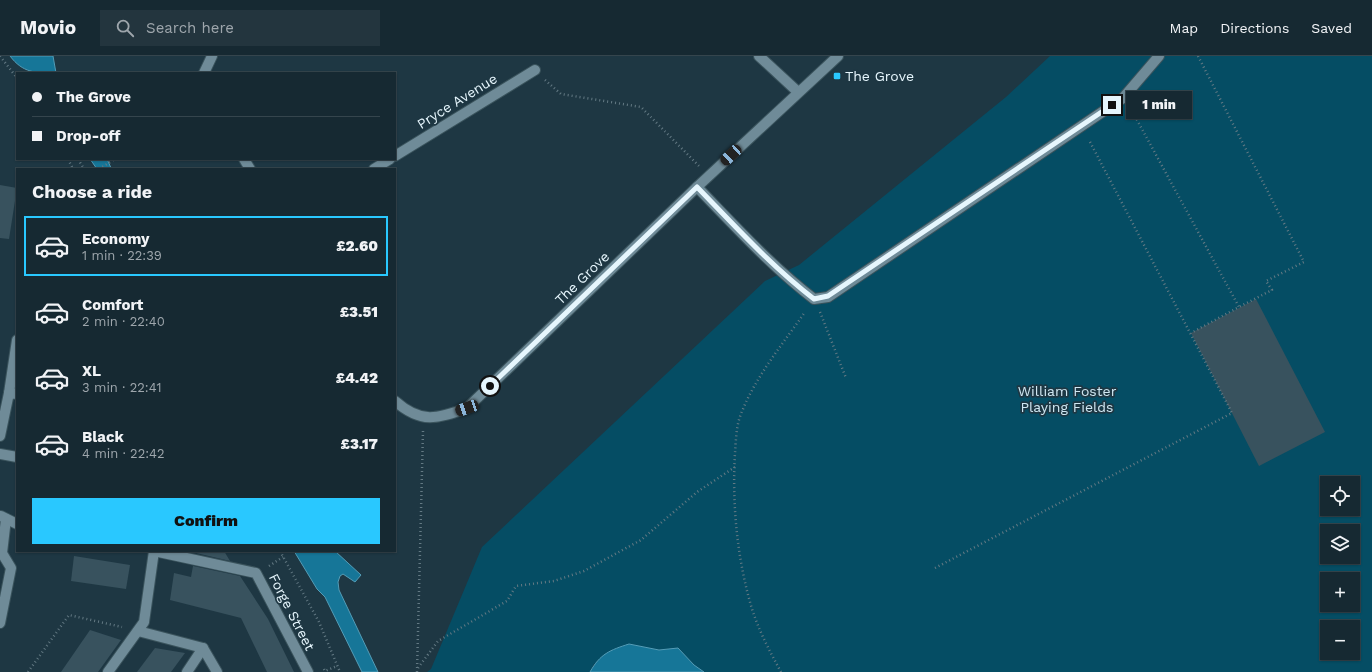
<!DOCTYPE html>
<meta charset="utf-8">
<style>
:root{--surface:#162932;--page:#23353e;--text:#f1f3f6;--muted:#9ea6ac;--line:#35454d;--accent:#29c8ff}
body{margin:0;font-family:"Work Sans",sans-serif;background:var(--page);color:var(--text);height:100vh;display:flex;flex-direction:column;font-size:15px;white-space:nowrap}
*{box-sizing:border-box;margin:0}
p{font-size:13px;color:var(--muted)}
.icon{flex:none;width:22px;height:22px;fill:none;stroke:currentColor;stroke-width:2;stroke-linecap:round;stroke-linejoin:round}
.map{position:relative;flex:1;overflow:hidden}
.side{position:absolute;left:16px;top:112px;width:380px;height:384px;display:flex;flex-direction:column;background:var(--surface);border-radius:0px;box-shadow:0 1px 3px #0004,0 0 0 1px var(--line)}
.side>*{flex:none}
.banner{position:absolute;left:16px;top:16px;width:380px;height:88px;border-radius:0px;box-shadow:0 1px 3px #0004,0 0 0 1px var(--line);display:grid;align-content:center;height:88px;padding:0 16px;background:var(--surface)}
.buttons{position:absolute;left:1320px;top:420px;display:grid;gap:8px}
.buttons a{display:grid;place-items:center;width:40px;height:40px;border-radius:0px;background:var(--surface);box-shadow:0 1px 3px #0004,0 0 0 1px var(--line);font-size:20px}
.end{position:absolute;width:18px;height:18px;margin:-9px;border:5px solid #e6f6fd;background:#111;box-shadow:0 0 0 2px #111}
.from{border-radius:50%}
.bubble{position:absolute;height:28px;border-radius:0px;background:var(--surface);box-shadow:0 1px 3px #0004,0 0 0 1px var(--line);font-size:13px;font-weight:800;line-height:28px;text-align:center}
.car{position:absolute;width:12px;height:24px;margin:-12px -6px;border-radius:5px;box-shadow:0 0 3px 1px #0007;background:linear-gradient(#222 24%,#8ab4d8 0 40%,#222 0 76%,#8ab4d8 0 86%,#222 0)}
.banner b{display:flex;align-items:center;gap:14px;height:38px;font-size:15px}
.banner b+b{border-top:1px solid var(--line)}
.banner i{width:10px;height:10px;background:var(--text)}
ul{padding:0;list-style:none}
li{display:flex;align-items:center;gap:12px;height:60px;margin:0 8px 6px;padding:0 8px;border:2px solid transparent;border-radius:0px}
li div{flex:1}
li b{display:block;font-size:15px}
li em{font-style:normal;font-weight:800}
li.on{border-color:var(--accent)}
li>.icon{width:36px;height:36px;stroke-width:1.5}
h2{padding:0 16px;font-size:18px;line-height:48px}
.button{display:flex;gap:8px;margin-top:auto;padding:8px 16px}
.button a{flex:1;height:46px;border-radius:0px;background:var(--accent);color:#111;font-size:16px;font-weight:800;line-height:46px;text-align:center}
header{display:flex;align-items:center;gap:24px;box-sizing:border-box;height:56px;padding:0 20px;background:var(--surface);border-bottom:1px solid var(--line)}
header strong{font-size:19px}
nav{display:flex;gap:22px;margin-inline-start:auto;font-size:14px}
.search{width:280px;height:36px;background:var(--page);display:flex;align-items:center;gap:10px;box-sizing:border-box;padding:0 14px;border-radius:0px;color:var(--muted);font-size:15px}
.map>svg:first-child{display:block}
.green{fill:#054d64;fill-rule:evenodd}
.water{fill:#167698;stroke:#549cb6}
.building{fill:#38525e}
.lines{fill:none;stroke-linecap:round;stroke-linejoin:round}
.minor-casing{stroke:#3a535c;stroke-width:12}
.path{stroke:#647a84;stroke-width:2.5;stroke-dasharray:1 3;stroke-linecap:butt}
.minor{stroke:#6f8b98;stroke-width:10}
.route{stroke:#e6f6fd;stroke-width:5}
.poi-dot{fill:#29c8ff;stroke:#1e3743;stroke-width:1.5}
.labels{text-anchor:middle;stroke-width:3.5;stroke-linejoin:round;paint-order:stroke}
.poi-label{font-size:14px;fill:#e6f6fd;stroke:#1e3743;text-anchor:start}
.street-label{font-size:14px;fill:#e6f6fd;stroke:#1e3743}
.park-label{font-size:14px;fill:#cfe8f3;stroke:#1e3743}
</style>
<header>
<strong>Movio</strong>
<div class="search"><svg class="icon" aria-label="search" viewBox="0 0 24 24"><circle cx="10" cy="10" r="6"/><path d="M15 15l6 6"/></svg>Search here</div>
<nav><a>Map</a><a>Directions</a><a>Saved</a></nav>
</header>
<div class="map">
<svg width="1372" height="616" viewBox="0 0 1372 616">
<rect width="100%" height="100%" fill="#1e3743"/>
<path class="green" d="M1050,0H1372V616H704L694,609L678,592L659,594L647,592L594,608L590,616H427L431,613L482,491L765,225L799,209L1006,41ZM1327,427H1353V453H1327ZM1327,475H1353V501H1327ZM1327,523H1353V549H1327ZM1327,571H1353V597H1327Z"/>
<g class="water">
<path d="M10,0H53L56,17C35,17 23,17 10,0Z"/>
<path d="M90,103H107L111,112L114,113H97Z"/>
<path d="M294,495H335L361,519L355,526L343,518L340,520L338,526L339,534L378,616H362L325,541L317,533Z"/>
<path d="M629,588L659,594L678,592L694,609L704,616H590C600,598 610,594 629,588Z"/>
</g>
<g class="building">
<path d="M0,129L17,132L9,183L0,182Z"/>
<path d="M1256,243L1325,376L1259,410L1191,277Z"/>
<path d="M196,495H224L230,505L196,497Z"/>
<path d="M74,500L130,509L126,533L71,525Z"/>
<path d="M193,510L240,520L268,563L294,616H267L241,562L170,544L174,517L191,521Z"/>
<path d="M90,574L121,584L98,616H61Z"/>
<path d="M155,592L185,597L171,616H137Z"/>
</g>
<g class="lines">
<g class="minor-casing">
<g id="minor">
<path d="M759,0L798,36"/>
<path d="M204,17L212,0"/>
<path d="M395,100L535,14"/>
<path d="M244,103L250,113"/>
<path d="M374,113L390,103"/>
<path d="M697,131C735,170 771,210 814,243L828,241L1123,42L1159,0"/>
<path d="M9,337L17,284"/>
<path d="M395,345C421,368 437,363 467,352L697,131L838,0"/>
<path d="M0,380L9,337L17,338"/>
<path d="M0,398L17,401"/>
<path d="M1,460L17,468"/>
<path d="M154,495L256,517L308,616"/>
<path d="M0,567L11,512L2,497L6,463"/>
<path d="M138,575L203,592L217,616"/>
<path d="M108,616L144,566L154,495"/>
<path d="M187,616L203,592"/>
</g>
</g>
<g class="path">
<path d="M0,0L17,22"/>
<path d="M1198,0L1304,206L1266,225L1272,234L1239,251"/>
<path d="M545,24L561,38L641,51L699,110"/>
<path d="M1131,53L1239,251L1191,277"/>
<path d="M68,103L73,113"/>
<path d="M78,103L84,113"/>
<path d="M99,113L115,103"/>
<path d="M820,256L846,322"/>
<path d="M280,495L319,566L340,616"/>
<path d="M269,510L283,501"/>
<path d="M935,512L1232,357L1089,84"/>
<path d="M418,612L438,585L507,545L516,530L554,525L584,515L641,484L697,436L735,411"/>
<path d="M324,613L325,615L337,610"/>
<path d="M28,616L69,559L122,571"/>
<path d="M417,616L423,375"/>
<path d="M781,616C770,596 759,575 752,553C737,503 732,448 735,397C736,385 736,370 741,358C755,321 783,288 805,256"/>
</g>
<use href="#minor" class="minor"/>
</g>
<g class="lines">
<path class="route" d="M490,330L697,131C735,170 771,210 814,243L828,240L1112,49"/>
</g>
<rect class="poi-dot" x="833" y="16" width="8" height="8" rx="2"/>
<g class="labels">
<g class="poi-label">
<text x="845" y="25">The Grove</text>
</g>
<g class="street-label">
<text transform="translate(457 45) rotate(-32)" y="5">Pryce Avenue</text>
<text transform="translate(582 222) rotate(-44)" y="5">The Grove</text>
<text transform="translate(292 556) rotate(63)" y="5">Forge Street</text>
</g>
<g class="park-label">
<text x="1067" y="340">William Foster<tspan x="1067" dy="16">Playing Fields</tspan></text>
</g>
</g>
</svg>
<div class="buttons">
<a><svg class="icon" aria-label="locate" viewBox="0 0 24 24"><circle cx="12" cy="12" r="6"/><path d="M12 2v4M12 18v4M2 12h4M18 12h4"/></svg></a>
<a><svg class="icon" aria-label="layers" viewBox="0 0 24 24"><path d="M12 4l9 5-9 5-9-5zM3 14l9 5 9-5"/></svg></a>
<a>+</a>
<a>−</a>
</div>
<i class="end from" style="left:490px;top:330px"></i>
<i class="end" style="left:1112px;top:49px"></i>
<div class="bubble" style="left:1126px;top:35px;width:66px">1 min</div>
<i class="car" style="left:731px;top:99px;rotate:227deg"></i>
<i class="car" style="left:467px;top:352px;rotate:251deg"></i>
<div class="banner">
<b><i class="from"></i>The Grove</b>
<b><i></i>Drop-off</b>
</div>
<section class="side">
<h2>Choose a ride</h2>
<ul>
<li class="on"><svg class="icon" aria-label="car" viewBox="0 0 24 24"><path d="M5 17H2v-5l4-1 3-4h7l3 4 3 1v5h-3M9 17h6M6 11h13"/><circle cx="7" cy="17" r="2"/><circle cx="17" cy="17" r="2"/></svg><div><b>Economy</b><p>1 min · 22:39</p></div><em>£2.60</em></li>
<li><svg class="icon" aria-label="car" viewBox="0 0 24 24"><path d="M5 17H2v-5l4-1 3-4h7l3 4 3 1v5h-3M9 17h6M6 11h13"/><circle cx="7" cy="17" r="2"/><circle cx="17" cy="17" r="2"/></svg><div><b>Comfort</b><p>2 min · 22:40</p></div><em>£3.51</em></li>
<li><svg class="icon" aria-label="car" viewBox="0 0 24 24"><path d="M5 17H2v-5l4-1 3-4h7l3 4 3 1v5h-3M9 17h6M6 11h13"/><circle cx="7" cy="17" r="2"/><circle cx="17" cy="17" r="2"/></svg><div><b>XL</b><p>3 min · 22:41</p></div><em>£4.42</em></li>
<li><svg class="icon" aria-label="car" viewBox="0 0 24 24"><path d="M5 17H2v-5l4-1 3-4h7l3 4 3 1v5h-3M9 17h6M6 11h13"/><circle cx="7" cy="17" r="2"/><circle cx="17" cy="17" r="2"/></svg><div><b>Black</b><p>4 min · 22:42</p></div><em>£3.17</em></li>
</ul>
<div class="button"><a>Confirm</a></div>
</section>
</div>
